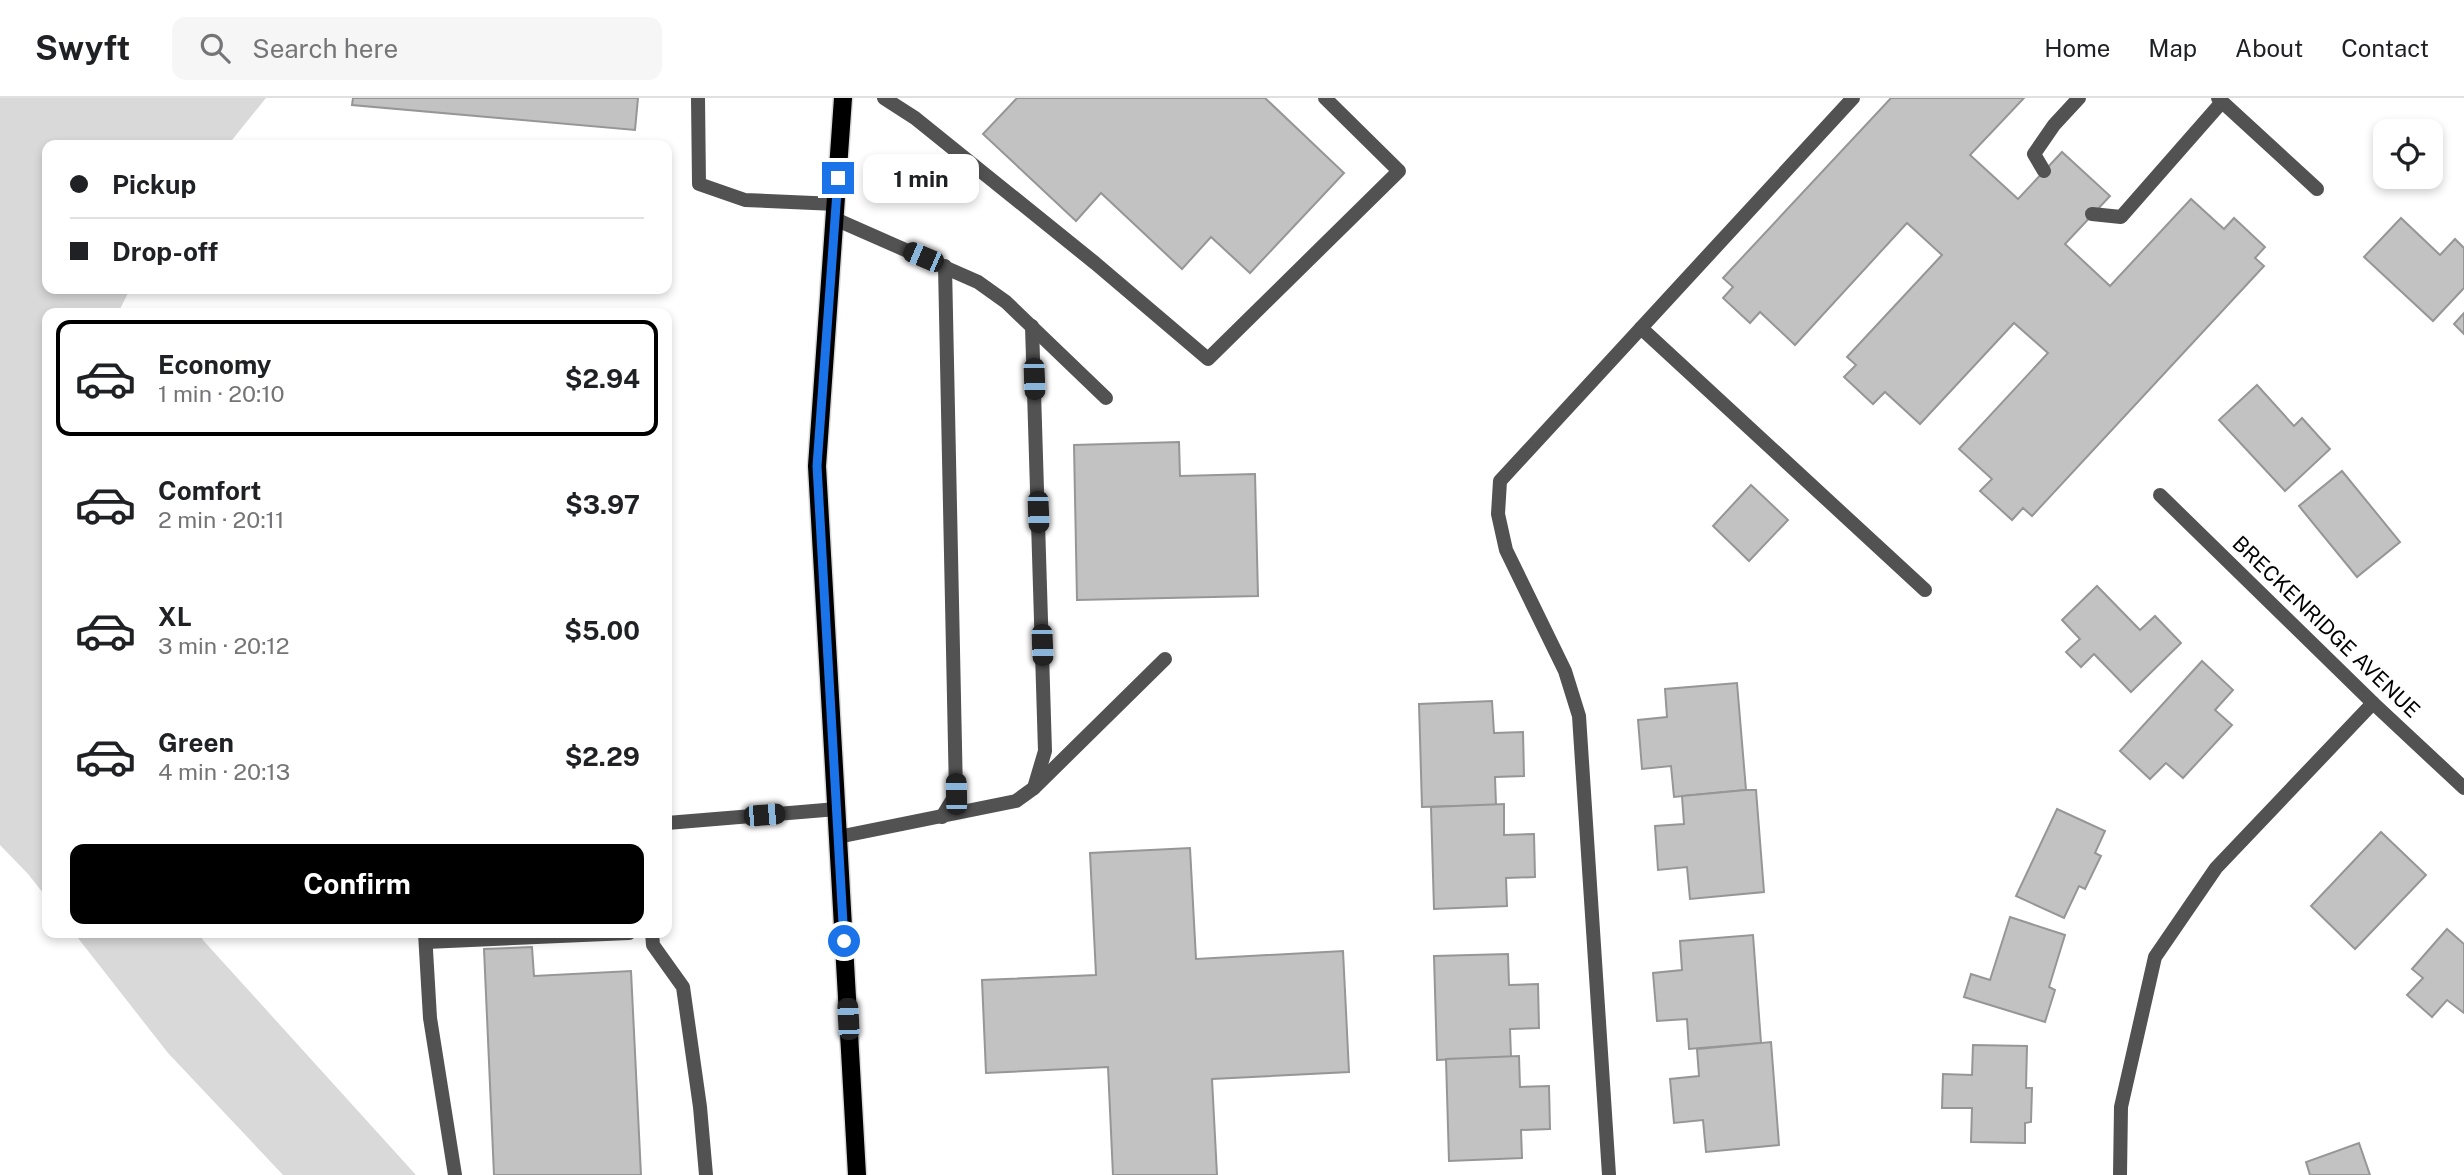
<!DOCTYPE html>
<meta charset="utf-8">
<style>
:root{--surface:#fff;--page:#f6f6f6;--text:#202124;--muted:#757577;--line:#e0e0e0;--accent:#000}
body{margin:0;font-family:"Public Sans",sans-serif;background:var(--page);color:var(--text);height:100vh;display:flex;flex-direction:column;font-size:26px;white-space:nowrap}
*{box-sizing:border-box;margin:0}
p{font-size:23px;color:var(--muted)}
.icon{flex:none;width:38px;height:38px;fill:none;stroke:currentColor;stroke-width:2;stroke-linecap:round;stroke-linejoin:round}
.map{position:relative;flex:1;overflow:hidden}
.drawer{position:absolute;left:42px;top:210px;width:630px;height:630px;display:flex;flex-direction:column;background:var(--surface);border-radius:14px;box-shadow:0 4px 10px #0003}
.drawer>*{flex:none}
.guide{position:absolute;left:42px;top:42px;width:630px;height:154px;border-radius:14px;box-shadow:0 4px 10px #0003;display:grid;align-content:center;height:154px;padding:0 28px;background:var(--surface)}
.controls{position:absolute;left:2373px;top:21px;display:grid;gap:14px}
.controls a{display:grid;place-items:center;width:70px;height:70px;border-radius:14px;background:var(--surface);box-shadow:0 4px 10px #0003;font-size:35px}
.end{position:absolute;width:32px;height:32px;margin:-16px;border:9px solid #1a73e8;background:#fff;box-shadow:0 0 0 4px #fff}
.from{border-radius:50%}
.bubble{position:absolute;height:49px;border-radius:14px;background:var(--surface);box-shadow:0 4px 10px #0003;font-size:23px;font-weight:700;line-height:49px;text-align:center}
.car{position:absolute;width:21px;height:42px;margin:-21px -10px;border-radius:9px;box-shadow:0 0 5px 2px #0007;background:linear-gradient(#222 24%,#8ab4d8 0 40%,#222 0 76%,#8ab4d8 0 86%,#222 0)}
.guide b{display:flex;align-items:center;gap:24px;height:66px;font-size:26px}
.guide b+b{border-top:2px solid var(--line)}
.guide i{width:18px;height:18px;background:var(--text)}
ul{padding:12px 0 0;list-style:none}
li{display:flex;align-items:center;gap:21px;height:116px;margin:0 14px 10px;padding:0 14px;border:4px solid transparent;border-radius:14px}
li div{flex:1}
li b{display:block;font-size:26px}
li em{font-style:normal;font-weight:700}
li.current{border-color:var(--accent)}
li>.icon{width:63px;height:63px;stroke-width:1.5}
.button{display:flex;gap:14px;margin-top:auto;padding:14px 28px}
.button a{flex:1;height:80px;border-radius:14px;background:var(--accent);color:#fff;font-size:28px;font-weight:700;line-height:80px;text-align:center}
header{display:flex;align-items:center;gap:42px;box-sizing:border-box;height:98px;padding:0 35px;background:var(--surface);border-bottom:2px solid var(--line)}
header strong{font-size:33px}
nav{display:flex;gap:38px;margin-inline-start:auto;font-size:24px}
.search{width:490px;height:63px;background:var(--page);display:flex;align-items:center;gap:18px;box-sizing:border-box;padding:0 24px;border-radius:14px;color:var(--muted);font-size:26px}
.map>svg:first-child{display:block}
.green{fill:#d9d9d9}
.building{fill:#c2c2c2;stroke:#969696;stroke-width:2}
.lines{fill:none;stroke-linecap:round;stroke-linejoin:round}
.primary-casing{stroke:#dbdbdb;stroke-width:21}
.service{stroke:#525252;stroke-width:14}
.minor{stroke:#525252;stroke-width:14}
.primary{stroke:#000;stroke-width:18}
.route{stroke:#1a73e8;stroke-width:9}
.labels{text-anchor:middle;stroke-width:5;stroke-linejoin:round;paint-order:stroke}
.street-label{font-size:21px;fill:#000;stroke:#fff}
</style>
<header>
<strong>Swyft</strong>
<div class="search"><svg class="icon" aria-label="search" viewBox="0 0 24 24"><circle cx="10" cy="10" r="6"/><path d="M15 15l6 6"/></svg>Search here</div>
<nav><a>Home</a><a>Map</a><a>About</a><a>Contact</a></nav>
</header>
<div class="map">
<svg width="2464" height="1077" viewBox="0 0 2464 1077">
<rect width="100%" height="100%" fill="#fff"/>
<g class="green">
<path d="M0,0H266L228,47H47V191H130L118,215H47V800L28,776L0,747Z"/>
<path d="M74,835H207L202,841L416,1077H283L168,955Z"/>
</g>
<g class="building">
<path d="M353,0H638L635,32L352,7Z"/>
<path d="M1017,0H1265L1344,75L1250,175L1211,139L1182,171L1101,95L1076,123L983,36Z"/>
<path d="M1891,0H2024L1970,57L2018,101L2062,54L2110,98L2065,146L2110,188L2191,101L2224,131L2234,120L2265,149L2255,160L2264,168L2032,418L2023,410L2012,422L1980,393L1992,381L1959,351L2048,255L2014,225L1920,326L1885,294L1873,306L1844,279L1856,267L1847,259L1942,157L1907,125L1795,247L1760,214L1750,225L1723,200L1733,189L1723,180Z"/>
<path d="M2401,120L2440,157L2455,141L2464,150V190L2433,223L2364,159Z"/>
<path d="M2464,215V236L2454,226Z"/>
<path d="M2257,287L2294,328L2302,320L2330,351L2285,393L2219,322Z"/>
<path d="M1179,344L1180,378L1255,376L1258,498L1077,502L1074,347Z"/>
<path d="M2342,373L2400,444L2357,479L2299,408Z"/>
<path d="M1751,387L1788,422L1749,463L1713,428Z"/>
<path d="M2097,488L2140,532L2155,518L2181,545L2131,594L2094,556L2081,569L2066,554L2080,541L2062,522Z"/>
<path d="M2202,563L2233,592L2215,612L2232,627L2183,680L2166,665L2150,681L2120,653Z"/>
<path d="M1737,585L1746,692L1674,699L1671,668L1642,671L1638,622L1667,619L1665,591Z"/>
<path d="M1492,603L1494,635L1523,634L1524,678L1495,679L1496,707L1422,709L1419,606Z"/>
<path d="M1746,692H1756L1764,794L1690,801L1687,769L1658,772L1655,728L1684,726L1682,698Z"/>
<path d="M1504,706V737L1534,736L1535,779L1506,780L1507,808L1434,811L1431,709Z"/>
<path d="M2057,711L2105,733L2095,755L2101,758L2085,791L2079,788L2064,820L2016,798Z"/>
<path d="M2381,734L2426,777L2355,851L2311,808Z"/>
<path d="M1190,750L1196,861L1343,853L1349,974L1212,981L1217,1077H1113L1108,969L986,975L982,882L1096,877L1090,755Z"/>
<path d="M2010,819L2065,837L2049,889L2055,892L2045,924L1964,899L1971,876L1990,882Z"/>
<path d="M2447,831L2464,846V915L2447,902L2432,919L2407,897L2423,880L2412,871Z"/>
<path d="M1753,837L1761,945L1689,951L1687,921L1657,923L1653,875L1682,872L1680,843Z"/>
<path d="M532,849L534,878L631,873L641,1077H494L484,851Z"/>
<path d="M1508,856L1509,887L1538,886L1539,930L1510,931L1511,959L1437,962L1434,858Z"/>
<path d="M1771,944L1779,1047L1706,1054L1703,1022L1674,1025L1670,981L1699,978L1697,951Z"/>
<path d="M1973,947L2027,948L2026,990H2032L2031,1024L2025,1025V1045L1971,1044L1972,1010H1942L1943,976L1972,977Z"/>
<path d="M1519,958L1520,989L1549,988L1550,1031L1521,1032L1522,1060L1449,1063L1446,961Z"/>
<path d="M2359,1045L2370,1077H2310L2306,1064Z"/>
</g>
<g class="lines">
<g class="primary-casing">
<path id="primary" d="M843,0L817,368L857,1077"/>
</g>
<g class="service">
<path d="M698,0L699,86L745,102L836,106"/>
<path d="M884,0L915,20L1095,165L1208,261L1399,73L1325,0"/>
<path d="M2044,73L2034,56L2054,27L2079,0"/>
<path d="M2092,116L2121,119L2222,4"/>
<path d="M835,121L978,184L1006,204L1106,300"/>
<path d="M1032,228L1045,653L1034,690"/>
<path d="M1641,230L1925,492"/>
<path d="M942,719L956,696L945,168"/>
<path d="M667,725L837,711"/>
<path d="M838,739L1016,703L1034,690L1165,561"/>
<path d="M425,835L430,920L455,1077"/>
<path d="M652,835L653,847L683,889L700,1009L706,1077"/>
<path d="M426,844L629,835"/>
</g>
<g class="minor">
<path d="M2218,0L2317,91"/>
<path d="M2160,397L2373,605L2464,690"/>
<path d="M1609,1077L1579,618L1565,573L1506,452L1498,416L1500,383L1853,0"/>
<path d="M2120,1077L2121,1009L2155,859L2216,770L2373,605"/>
</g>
<use href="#primary" class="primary"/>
</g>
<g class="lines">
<path class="route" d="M838,80L817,368L844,843"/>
</g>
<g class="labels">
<g class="street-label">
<text transform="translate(2326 529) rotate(44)" y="7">BRECKENRIDGE AVENUE</text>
</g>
</g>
</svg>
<div class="controls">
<a><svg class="icon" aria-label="locate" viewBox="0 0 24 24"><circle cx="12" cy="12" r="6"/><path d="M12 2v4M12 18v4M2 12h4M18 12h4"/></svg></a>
</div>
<i class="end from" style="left:844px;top:843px"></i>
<i class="end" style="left:838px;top:80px"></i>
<div class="bubble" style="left:863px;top:56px;width:116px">1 min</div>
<i class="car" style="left:923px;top:159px;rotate:293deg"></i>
<i class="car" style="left:1034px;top:281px;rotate:178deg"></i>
<i class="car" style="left:1038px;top:414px;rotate:178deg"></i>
<i class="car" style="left:1042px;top:547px;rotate:178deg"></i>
<i class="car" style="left:956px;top:696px;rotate:359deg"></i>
<i class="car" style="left:764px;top:717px;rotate:85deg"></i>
<i class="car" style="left:848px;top:921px;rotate:357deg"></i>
<div class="guide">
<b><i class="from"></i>Pickup</b>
<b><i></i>Drop-off</b>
</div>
<section class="drawer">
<ul>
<li class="current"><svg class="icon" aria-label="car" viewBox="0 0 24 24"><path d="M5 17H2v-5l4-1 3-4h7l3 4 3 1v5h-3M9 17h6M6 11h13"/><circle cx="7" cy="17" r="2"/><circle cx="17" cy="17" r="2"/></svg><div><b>Economy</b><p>1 min · 20:10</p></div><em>$2.94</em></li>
<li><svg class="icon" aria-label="car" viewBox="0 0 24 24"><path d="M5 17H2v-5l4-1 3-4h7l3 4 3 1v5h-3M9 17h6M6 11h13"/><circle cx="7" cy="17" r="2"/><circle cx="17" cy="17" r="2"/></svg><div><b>Comfort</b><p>2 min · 20:11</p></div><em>$3.97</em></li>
<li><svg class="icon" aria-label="car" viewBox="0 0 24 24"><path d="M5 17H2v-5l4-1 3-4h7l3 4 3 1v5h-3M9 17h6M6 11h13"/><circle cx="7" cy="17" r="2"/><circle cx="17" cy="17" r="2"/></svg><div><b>XL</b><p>3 min · 20:12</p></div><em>$5.00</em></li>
<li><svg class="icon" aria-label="car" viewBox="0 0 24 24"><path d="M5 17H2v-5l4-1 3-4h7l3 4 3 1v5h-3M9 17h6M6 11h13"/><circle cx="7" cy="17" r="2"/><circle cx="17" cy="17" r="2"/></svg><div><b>Green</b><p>4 min · 20:13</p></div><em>$2.29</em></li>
</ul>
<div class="button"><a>Confirm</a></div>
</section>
</div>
